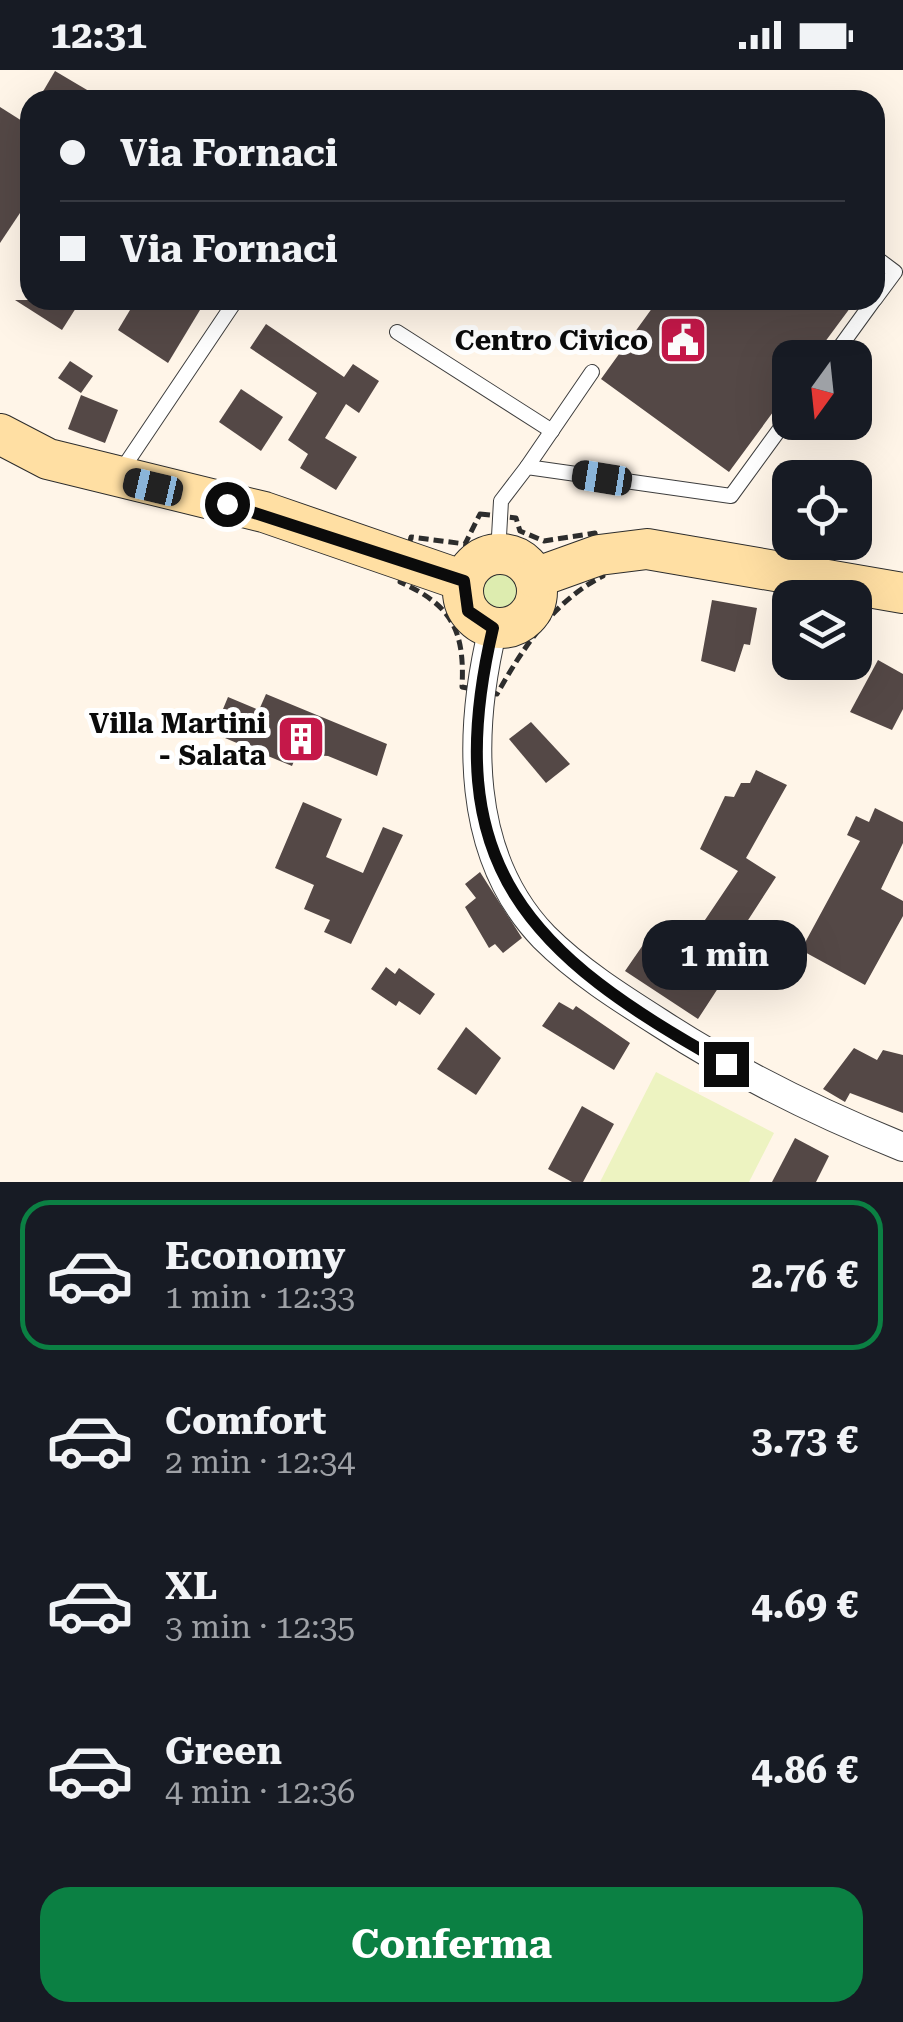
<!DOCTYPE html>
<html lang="it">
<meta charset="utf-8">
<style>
:root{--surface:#171b24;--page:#242831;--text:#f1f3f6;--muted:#9ea1a6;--line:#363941;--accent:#0b8043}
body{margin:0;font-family:"Roboto Serif",serif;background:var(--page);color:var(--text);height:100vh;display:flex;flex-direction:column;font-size:38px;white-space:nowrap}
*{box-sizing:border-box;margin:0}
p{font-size:32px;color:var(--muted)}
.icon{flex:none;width:55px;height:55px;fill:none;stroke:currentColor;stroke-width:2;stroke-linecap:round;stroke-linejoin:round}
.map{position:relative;height:1112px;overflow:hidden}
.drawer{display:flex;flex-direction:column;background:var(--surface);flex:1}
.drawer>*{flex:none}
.top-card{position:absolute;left:20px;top:20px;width:865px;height:220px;border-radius:30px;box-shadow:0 10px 40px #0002;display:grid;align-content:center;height:220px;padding:0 40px;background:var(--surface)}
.needle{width:65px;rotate:195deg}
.tools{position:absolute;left:772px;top:270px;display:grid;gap:20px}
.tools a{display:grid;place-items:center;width:100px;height:100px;border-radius:20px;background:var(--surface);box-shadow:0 10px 40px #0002;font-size:50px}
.end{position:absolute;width:45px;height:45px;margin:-22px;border:12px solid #0b0b0b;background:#fff;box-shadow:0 0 0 5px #fff}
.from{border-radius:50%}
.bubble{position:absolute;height:70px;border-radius:30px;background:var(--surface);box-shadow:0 10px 40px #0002;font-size:32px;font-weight:700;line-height:70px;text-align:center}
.car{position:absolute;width:30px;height:60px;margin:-30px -15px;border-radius:12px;box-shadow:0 0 8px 2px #0007;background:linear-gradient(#222 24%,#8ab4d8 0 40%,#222 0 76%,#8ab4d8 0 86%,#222 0)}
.top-card b{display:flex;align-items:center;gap:35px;height:95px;font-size:38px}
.top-card b+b{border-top:2px solid var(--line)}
.top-card i{width:25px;height:25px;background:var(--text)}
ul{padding:18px 0 0;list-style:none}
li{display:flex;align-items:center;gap:30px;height:150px;margin:0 20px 15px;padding:0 20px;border:5px solid transparent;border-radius:30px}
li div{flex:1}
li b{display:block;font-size:38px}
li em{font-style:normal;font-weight:700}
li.active{border-color:var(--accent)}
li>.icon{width:90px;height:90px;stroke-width:1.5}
.cta{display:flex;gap:20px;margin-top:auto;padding:20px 40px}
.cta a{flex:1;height:115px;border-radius:30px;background:var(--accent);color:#fff;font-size:40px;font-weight:700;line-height:115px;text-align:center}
.status{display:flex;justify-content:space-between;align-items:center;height:70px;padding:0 50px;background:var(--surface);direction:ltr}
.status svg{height:28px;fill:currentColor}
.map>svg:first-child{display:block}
.green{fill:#ddecaf}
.pitch{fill:#edf3c1}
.building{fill:#544846}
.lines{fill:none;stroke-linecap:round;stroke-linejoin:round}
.lane-casing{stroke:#3e3e3e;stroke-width:16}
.street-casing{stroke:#3e3e3e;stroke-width:30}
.secondary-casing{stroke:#2d2d2d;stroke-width:42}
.path{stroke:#2d2d2d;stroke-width:5;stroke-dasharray:10 5;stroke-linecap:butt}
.lane{stroke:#fff;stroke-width:14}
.street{stroke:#fff;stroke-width:28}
.secondary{stroke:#ffdfa3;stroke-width:40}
.route{stroke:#0b0b0b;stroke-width:12}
.labels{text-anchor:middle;stroke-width:10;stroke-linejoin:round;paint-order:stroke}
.poi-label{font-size:28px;font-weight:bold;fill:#0b0b0b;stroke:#fff;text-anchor:end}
</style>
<div class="status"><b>12:31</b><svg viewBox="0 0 49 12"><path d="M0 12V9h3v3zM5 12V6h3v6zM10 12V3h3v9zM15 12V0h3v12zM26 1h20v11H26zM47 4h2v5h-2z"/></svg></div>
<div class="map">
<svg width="903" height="1112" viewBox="0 0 903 1112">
<rect width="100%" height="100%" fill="#fff5e8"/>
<circle class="green" cx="500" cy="522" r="19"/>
<path class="pitch" d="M656,1002L774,1063L749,1112H600Z"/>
<g class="building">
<path d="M55,1L104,30H38Z"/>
<path d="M0,37L30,56V128L0,173Z"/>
<path d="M15,230H81L62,260Z"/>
<path d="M136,230H206L168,293L118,260Z"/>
<path d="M658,230H856L813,288H790V319L729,402L601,309Z"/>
<path d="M266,254L344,307L353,294L379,311L359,343L346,334L325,368L357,387L336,420L300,398L308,384L288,370L317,323L250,278Z"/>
<path d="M70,291L93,306L81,323L58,308Z"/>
<path d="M241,319L283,347L261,381L219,352Z"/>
<path d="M81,325L118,340L105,373L68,359Z"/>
<path d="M712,530L757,538L750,575L744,574L735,602L701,591Z"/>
<path d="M878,590L903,604V639L892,660L850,642Z"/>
<path d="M266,624L387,674L377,706L328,686L297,684L292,696L213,663L228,627L259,640Z"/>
<path d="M531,652L570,694L546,713L509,669Z"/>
<path d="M756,700L787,715L746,788L776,807L717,898L716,904L724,909L698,949L625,901L645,872L676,893L738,801L700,779L725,726L734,727L741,713H750Z"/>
<path d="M303,732L342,749L326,787L363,803L383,757L403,765L351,874L324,862L330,850L304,839L314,815L275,798Z"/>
<path d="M875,738L903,752V773L881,819L903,831V846L865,915L801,880L860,771L847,765L856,746L869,752Z"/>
<path d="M480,802L522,868L503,883L495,874L489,878L465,837L476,828L465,814Z"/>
<path d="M386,897L395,904L399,898L435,924L420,945L399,931L396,936L371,919Z"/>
<path d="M559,932L573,940L576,936L630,973L614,1000L542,956Z"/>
<path d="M466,957L501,988L476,1025L437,999Z"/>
<path d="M854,978L877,990L883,980L903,985V1043L850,1023L845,1032L823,1019Z"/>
<path d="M582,1036L614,1054L583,1112H572L548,1099Z"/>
<path d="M795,1068L829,1086L816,1112H772Z"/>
</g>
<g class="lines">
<g class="lane-casing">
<g id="lane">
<path d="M875,187L895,202L875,229"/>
<path d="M397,262L552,361"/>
<path d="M832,288L874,230"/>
<path d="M527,397L592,302"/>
<path d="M119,404L236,230"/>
<path d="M498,484L501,431L527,397L731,426L790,345"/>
</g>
</g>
<g class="street-casing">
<path id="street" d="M493,558C468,661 465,785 544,867C578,901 619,927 660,953C737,1003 818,1043 903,1077"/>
</g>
<g class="secondary-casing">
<g id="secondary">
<path d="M0,364L48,389L264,442L464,511"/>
<circle cx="500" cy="521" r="37"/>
<path d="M535,508L599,485L647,479L903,523"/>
</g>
</g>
<path class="path" d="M480,444L516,448L520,461L544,471L595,463L603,506C554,531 524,576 497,624L462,617C465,561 452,535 400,512L411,467L465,474Z"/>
<use href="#lane" class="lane"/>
<use href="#street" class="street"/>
<use href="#secondary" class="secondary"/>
</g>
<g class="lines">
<path class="route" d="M227,434L464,511L468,541L493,558C437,796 529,885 726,994"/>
</g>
<defs>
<g id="civic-square" transform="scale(2.5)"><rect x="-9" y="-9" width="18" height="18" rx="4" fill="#c51849" stroke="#fff"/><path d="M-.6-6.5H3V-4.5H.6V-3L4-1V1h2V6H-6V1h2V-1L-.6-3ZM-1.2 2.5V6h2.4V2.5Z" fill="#fff"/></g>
<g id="building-square" transform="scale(2.5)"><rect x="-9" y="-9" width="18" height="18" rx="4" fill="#c51849" stroke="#fff"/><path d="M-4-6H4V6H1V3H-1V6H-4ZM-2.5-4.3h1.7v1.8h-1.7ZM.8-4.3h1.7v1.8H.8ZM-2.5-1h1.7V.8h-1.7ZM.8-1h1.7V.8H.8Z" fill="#fff"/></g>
</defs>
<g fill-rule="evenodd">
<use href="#civic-square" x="683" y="270"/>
<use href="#building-square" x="301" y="669"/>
</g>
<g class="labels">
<g class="poi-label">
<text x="648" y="280">Centro Civico</text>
<text x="266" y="663">Villa Martini<tspan x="266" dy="32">- Salata</tspan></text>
</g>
</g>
</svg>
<div class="tools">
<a><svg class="needle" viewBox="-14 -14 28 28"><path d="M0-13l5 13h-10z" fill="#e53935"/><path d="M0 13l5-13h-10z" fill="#9ea1a6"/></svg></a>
<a><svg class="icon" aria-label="locate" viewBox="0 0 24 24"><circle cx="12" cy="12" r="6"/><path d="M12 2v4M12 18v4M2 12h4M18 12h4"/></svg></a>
<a><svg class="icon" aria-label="layers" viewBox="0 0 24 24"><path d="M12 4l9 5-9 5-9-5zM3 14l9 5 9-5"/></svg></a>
</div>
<i class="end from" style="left:227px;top:434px"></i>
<i class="end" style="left:726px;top:994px"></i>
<div class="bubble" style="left:642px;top:850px;width:165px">1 min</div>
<i class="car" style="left:602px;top:408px;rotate:279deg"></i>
<i class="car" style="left:153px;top:417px;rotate:283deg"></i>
<div class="top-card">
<b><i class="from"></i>Via Fornaci</b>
<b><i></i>Via Fornaci</b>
</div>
</div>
<section class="drawer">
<ul>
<li class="active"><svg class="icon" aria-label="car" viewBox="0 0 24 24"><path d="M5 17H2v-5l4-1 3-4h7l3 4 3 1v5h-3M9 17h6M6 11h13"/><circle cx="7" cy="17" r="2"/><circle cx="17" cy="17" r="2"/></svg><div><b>Economy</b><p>1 min · 12:33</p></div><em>2.76 €</em></li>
<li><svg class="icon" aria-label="car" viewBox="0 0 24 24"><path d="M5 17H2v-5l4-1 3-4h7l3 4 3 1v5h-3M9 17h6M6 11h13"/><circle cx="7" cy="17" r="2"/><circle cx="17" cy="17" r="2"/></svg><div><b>Comfort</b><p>2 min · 12:34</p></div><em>3.73 €</em></li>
<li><svg class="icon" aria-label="car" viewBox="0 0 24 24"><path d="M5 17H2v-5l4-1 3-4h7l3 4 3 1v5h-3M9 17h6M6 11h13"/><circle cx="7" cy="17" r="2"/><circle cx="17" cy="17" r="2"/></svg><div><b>XL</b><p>3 min · 12:35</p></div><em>4.69 €</em></li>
<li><svg class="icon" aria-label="car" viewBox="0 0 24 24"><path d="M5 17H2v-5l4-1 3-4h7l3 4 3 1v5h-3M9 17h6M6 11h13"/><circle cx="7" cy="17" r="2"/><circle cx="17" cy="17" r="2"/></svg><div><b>Green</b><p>4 min · 12:36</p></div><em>4.86 €</em></li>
</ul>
<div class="cta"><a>Conferma</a></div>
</section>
